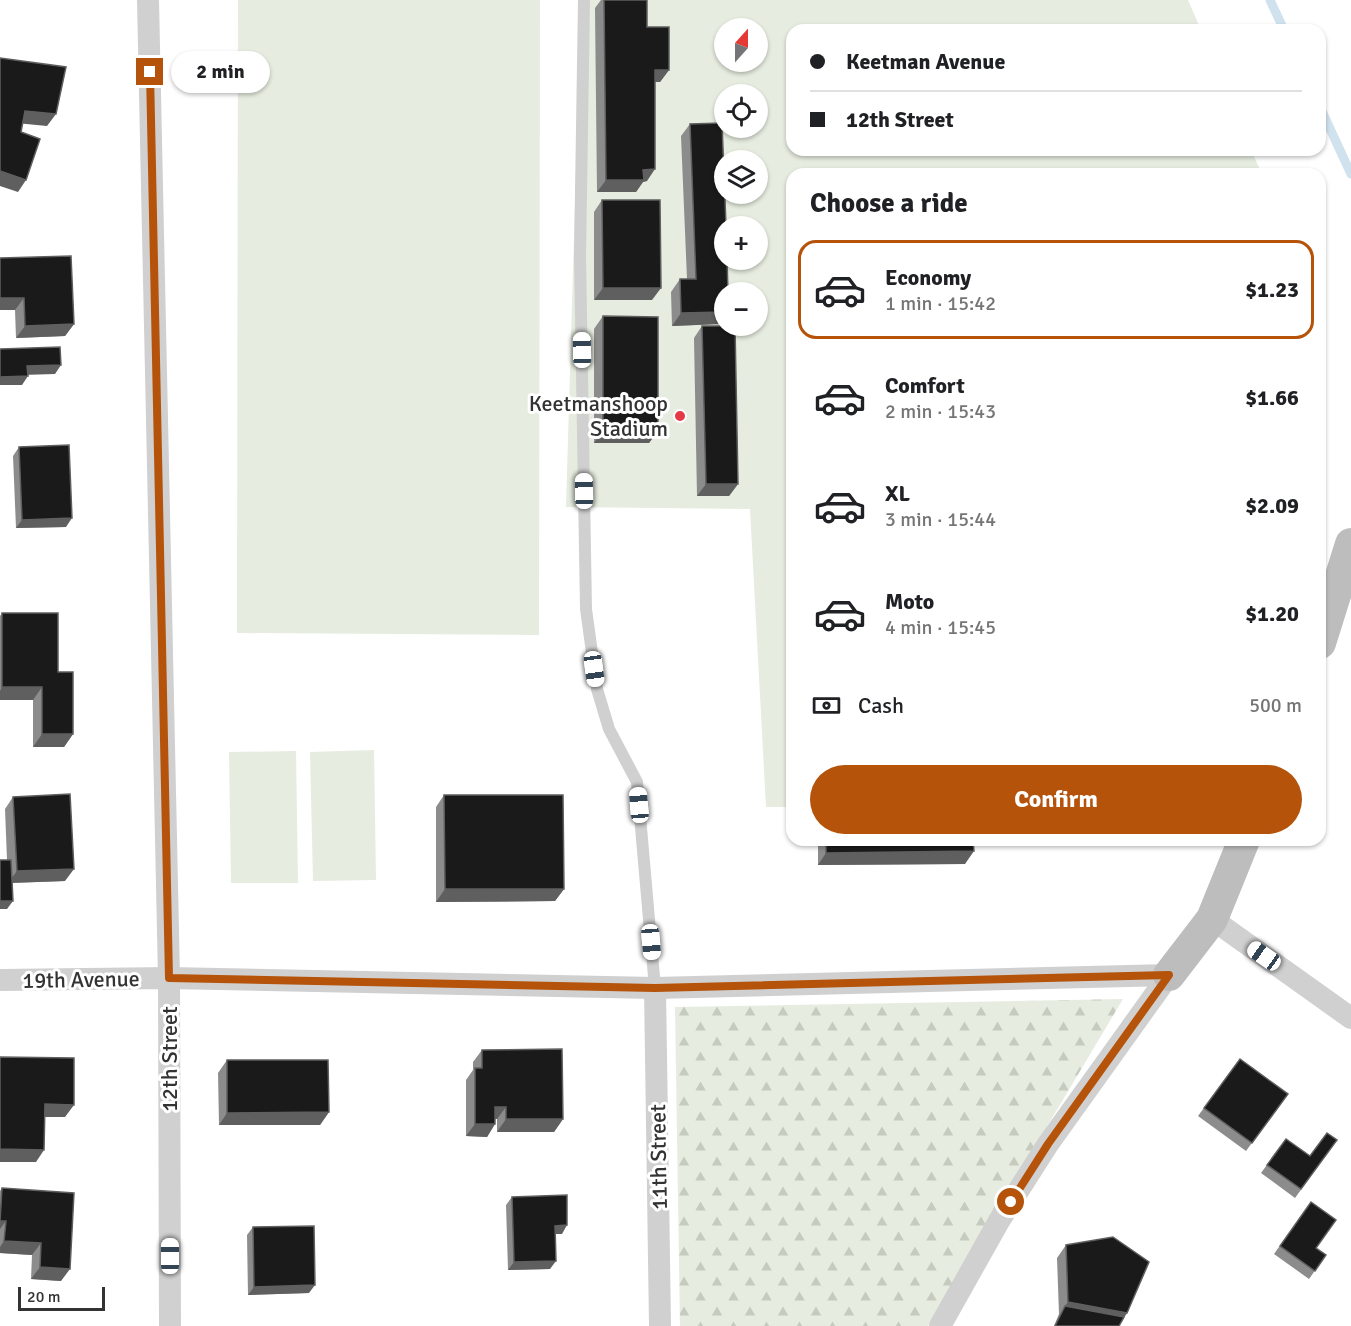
<!DOCTYPE html>
<meta charset="utf-8">
<style>
:root{--surface:#fff;--page:#f6f6f6;--text:#202124;--muted:#757577;--line:#e0e0e0;--accent:#b45309}
body{margin:0;font-family:Signika,sans-serif;background:var(--page);color:var(--text);height:100vh;display:flex;flex-direction:column;font-size:22px;white-space:nowrap}
*{box-sizing:border-box;margin:0}
p{font-size:20px;color:var(--muted)}
.icon{flex:none;width:33px;height:33px;fill:none;stroke:currentColor;stroke-width:2;stroke-linecap:round;stroke-linejoin:round}
.map{position:relative;flex:1;overflow:hidden}
.drawer{position:absolute;left:786px;top:168px;width:540px;height:678px;display:flex;flex-direction:column;background:var(--surface);border-radius:18px;box-shadow:0 2px 4px #0004}
.drawer>*{flex:none}
.hud{position:absolute;left:786px;top:24px;width:540px;height:132px;border-radius:18px;box-shadow:0 2px 4px #0004;display:grid;align-content:center;height:132px;padding:0 24px;background:var(--surface)}
.needle{width:39px;rotate:21deg}
.controls{position:absolute;left:714px;top:18px;display:grid;gap:12px}
.controls a{display:grid;place-items:center;width:54px;height:54px;border-radius:50%;background:var(--surface);box-shadow:0 2px 4px #0004;font-size:30px}
.scale{position:absolute;left:18px;bottom:15px;width:87px;box-sizing:border-box;padding-left:6px;border:3px solid #333;border-top:0;font-size:16px;line-height:21px;white-space:nowrap;color:#333;-webkit-text-stroke:4px #fff;paint-order:stroke}
.end{position:absolute;width:27px;height:27px;margin:-14px;border:8px solid #b45309;background:#fff;box-shadow:0 0 0 3px #fff}
.from{border-radius:50%}
.bubble{position:absolute;height:42px;border-radius:21px;background:var(--surface);box-shadow:0 2px 4px #0004;font-size:20px;font-weight:800;line-height:42px;text-align:center}
.car{position:absolute;width:18px;height:36px;margin:-18px -9px;border-radius:8px;box-shadow:0 0 4px 2px #0007;background:linear-gradient(#fff 24%,#345 0 40%,#fff 0 76%,#345 0 86%,#fff 0)}
.hud b{display:flex;align-items:center;gap:21px;height:57px;font-size:22px}
.hud b+b{border-top:2px solid var(--line)}
.hud i{width:15px;height:15px;background:var(--text)}
ul{padding:0;list-style:none}
li{display:flex;align-items:center;gap:18px;height:99px;margin:0 12px 9px;padding:0 12px;border:3px solid transparent;border-radius:18px}
li div{flex:1}
li b{display:block;font-size:22px}
li em{font-style:normal;font-weight:800}
li.on{border-color:var(--accent)}
li>.icon{width:54px;height:54px;stroke-width:1.5}
h2{padding:0 24px;font-size:27px;line-height:72px}
.pay{display:flex;align-items:center;gap:15px;height:66px;padding:0 24px;font-size:22px}
.pay p{margin-inline-start:auto}
.button{display:flex;gap:12px;margin-top:auto;padding:12px 24px}
.button a{flex:1;height:69px;border-radius:36px;background:var(--accent);color:#fff;font-size:24px;font-weight:800;line-height:69px;text-align:center}
.map>svg:first-child{display:block}
.grass{fill:#e6ecdf;fill-rule:evenodd}
.forest{fill:url(#forest-firs)}
.lines{fill:none;stroke-linecap:round;stroke-linejoin:round}
.stream{stroke:#cfe2ee;stroke-width:9}
.lane{stroke:#d0d0d0;stroke-width:12}
.street{stroke:#d0d0d0;stroke-width:22}
.secondary{stroke:#bdbdbd;stroke-width:32}
.wall{fill:#8c8c8c}
.shaded-wall{fill:#5f5f5f}
.building{fill:#1a1a1a;stroke:#5f5f5f;stroke-width:1.5}
.route{stroke:#b45309;stroke-width:8}
.poi-dot{fill:#e63946;stroke:#fff;stroke-width:2}
.labels{text-anchor:middle;stroke-width:6;stroke-linejoin:round;paint-order:stroke}
.poi-label{font-size:22px;fill:#333;stroke:#fff;text-anchor:end}
.street-label{font-size:22px;fill:#333;stroke:#fff}
</style>
<div class="map">
<svg width="1351" height="1326" viewBox="0 0 1351 1326">
<defs>
<pattern id="forest-firs" width="22" height="20" patternUnits="userSpaceOnUse" patternTransform="scale(1.5)"><rect width="22" height="20" fill="#e6ecdf"/><path d="M5 1l3.5 6h-7zM16 11l3.5 6h-7z" fill="#c6cbc0"/></pattern>
</defs>
<rect width="100%" height="100%" fill="#fff"/>
<g class="grass">
<path d="M238,0H540L539,635L237,633Z"/>
<path d="M581,0H1188L1201,30H792V150H1251L1262,174H792V807H766L750,509L566,507ZM724,28H758V62H724ZM724,94H758V128H724ZM724,160H758V194H724ZM724,226H758V260H724ZM724,292H758V326H724Z"/>
<path d="M374,750L376,880L313,881L310,752Z"/>
<path d="M296,751L298,883H231L229,752Z"/>
</g>
<path class="forest" d="M1123,999L928,1326H680L675,1007Z"/>
<g class="lines">
<g class="stream">
<path d="M1270,0L1284,30"/>
<path d="M1320,107L1351,174"/>
</g>
<path class="lane" d="M584,0L580,256L586,609L597,689L609,729L637,782L655,988"/>
<g class="street">
<path d="M148,0L169,978L170,1326"/>
<path d="M1212,919L1351,1018"/>
<path d="M0,980L169,978L655,988L1169,975"/>
<path d="M655,988L660,1326"/>
<path d="M940,1326L999,1221L1048,1144L1169,975"/>
</g>
<g class="secondary">
<path d="M1320,643L1351,544"/>
<path d="M1169,975L1212,919L1244,840"/>
</g>
</g>
<g class="wall">
<path d="M601,0H647V27L669,70L660,82H655L647,181L643,182L636,192H597L595,8Z"/>
<path d="M690,124L720,324L672,326L671,292L680,279H687L681,136Z"/>
<path d="M602,200L652,300H594V212Z"/>
<path d="M0,258L74,324L65,336L16,338L15,310H0Z"/>
<path d="M603,316L658,431L649,443H594V329Z"/>
<path d="M702,326L738,484L729,496H697L694,338Z"/>
<path d="M19,447L66,527L16,528L13,456Z"/>
<path d="M2,613L58,672L73,734L64,747H33V700H0V616Z"/>
<path d="M444,795L564,889L555,901L436,902V807Z"/>
<path d="M13,797L65,881L12,883L7,909V860L5,809Z"/>
<path d="M818,840H973L965,864L818,865Z"/>
<path d="M482,1050L563,1119L554,1132H497V1119H495V1124L487,1137L466,1136V1080L473,1070V1062Z"/>
<path d="M1240,1059L1288,1094L1246,1151L1198,1116Z"/>
<path d="M227,1060L329,1112L320,1125H219L218,1073Z"/>
<path d="M1286,1139L1310,1156L1337,1140L1295,1198L1261,1173Z"/>
<path d="M2,1188L74,1193L61,1281L31,1279L32,1255L0,1253V1191Z"/>
<path d="M512,1197L562,1234H555L550,1269L508,1270L506,1205Z"/>
<path d="M1311,1202L1316,1248L1326,1255L1309,1279L1274,1254Z"/>
<path d="M253,1227L309,1293L248,1295L247,1235Z"/>
<path d="M1066,1245L1127,1313L1119,1326H1054L1059,1314L1057,1258Z"/>
</g>
<g class="shaded-wall">
<path d="M655,70H669L660,82H647Z"/>
<path d="M25,111L56,114L47,126L16,123Z"/>
<path d="M655,169L647,181L643,182L636,192H597L606,180L643,170Z"/>
<path d="M0,171L26,180L18,192L0,186Z"/>
<path d="M603,288H661L652,300H594Z"/>
<path d="M0,298H24L15,310H0Z"/>
<path d="M724,312V318L720,324L672,326L681,313Z"/>
<path d="M74,324L65,336L16,338L25,326Z"/>
<path d="M61,365L55,374L21,375L27,366Z"/>
<path d="M28,376L22,385H0V377Z"/>
<path d="M603,430L658,431L649,443H594Z"/>
<path d="M706,484H738L729,496H697Z"/>
<path d="M72,518L66,527L16,528L22,520Z"/>
<path d="M2,687H42L33,700H0V691Z"/>
<path d="M42,734H73L64,747H33Z"/>
<path d="M974,851L965,864L818,865L826,853Z"/>
<path d="M74,869L65,881L8,883L17,871Z"/>
<path d="M445,889H564L555,901L436,902Z"/>
<path d="M0,901H13L7,909H0Z"/>
<path d="M45,1104L74,1105L65,1117H36Z"/>
<path d="M495,1107H506L497,1119H486Z"/>
<path d="M329,1112L320,1125H219L227,1113Z"/>
<path d="M506,1119H563L554,1132H497Z"/>
<path d="M475,1124H495L487,1137L466,1136Z"/>
<path d="M0,1149L44,1150L36,1162H0Z"/>
<path d="M0,1221H6L0,1229Z"/>
<path d="M567,1225L562,1234H549L555,1226Z"/>
<path d="M4,1241L41,1243L32,1255L0,1253V1247Z"/>
<path d="M556,1261L550,1269L508,1270L514,1262Z"/>
<path d="M40,1267L70,1269L61,1281L31,1279Z"/>
<path d="M315,1285L309,1293L248,1295L254,1287Z"/>
<path d="M1068,1302L1127,1313L1118,1325L1065,1306Z"/>
</g>
<g class="building">
<path d="M604,0H647V27H669V70H655V169L643,170L644,180H606Z"/>
<path d="M0,58L66,67L56,114L25,111L21,132L40,139L26,180L0,171Z"/>
<path d="M722,123L726,226H724V260H727L728,292H724V312L681,313L680,279H696L690,124Z"/>
<path d="M602,200H660L661,288H603Z"/>
<path d="M71,256L74,324L25,326L24,298H0V258Z"/>
<path d="M603,316L658,317V431L603,430Z"/>
<path d="M702,326H735L738,484H706Z"/>
<path d="M60,347L61,365L27,366L28,376L0,377V349Z"/>
<path d="M69,445L72,518L22,520L19,447Z"/>
<path d="M2,613H58V672H73V734H42V687H2Z"/>
<path d="M70,794L74,869L17,871L13,797Z"/>
<path d="M444,795H563L564,889H445Z"/>
<path d="M826,840H973L974,851L826,853Z"/>
<path d="M0,860H11L13,901H0Z"/>
<path d="M562,1049L563,1119H506V1107H495V1124H475V1068H482V1050Z"/>
<path d="M0,1057L74,1058V1105L45,1104L44,1150L0,1149Z"/>
<path d="M1240,1059L1288,1094L1252,1143L1204,1108Z"/>
<path d="M227,1060H328L329,1112L227,1113Z"/>
<path d="M1327,1133L1337,1140L1301,1189L1267,1165L1286,1139L1310,1156Z"/>
<path d="M2,1188L74,1193L70,1269L40,1267L41,1243L4,1241L6,1221H0Z"/>
<path d="M567,1195V1225L555,1226L556,1261L514,1262L512,1197Z"/>
<path d="M1311,1202L1336,1220L1316,1248L1326,1255L1315,1271L1280,1246Z"/>
<path d="M314,1226L315,1285L254,1287L253,1227Z"/>
<path d="M1113,1237L1149,1262L1127,1313L1068,1302L1066,1245Z"/>
<path d="M1065,1306L1124,1317L1119,1326H1055Z"/>
</g>
<g class="lines">
<path class="route" d="M150,72L169,978L655,988L1169,975L1048,1144L1011,1202"/>
</g>
<circle class="poi-dot" cx="680" cy="416" r="6"/>
<g class="labels">
<g class="poi-label">
<text x="668" y="411">Keetmanshoop<tspan x="668" dy="25">Stadium</tspan></text>
</g>
<g class="street-label">
<text transform="translate(81 979) rotate(-1)" y="8">19th Avenue</text>
<text transform="translate(169 1059) rotate(-90)" y="8">12th Street</text>
<text transform="translate(658 1157) rotate(-91)" y="8">11th Street</text>
</g>
</g>
</svg>
<div class="controls">
<a><svg class="needle" viewBox="-14 -14 28 28"><path d="M0-13l5 13h-10z" fill="#e53935"/><path d="M0 13l5-13h-10z" fill="#757577"/></svg></a>
<a><svg class="icon" aria-label="locate" viewBox="0 0 24 24"><circle cx="12" cy="12" r="6"/><path d="M12 2v4M12 18v4M2 12h4M18 12h4"/></svg></a>
<a><svg class="icon" aria-label="layers" viewBox="0 0 24 24"><path d="M12 4l9 5-9 5-9-5zM3 14l9 5 9-5"/></svg></a>
<a>+</a>
<a>−</a>
</div>
<div class="scale">20 m</div>
<i class="end from" style="left:1011px;top:1202px"></i>
<i class="end" style="left:150px;top:72px"></i>
<div class="bubble" style="left:171px;top:51px;width:99px">2 min</div>
<i class="car" style="left:582px;top:350px;rotate:359deg"></i>
<i class="car" style="left:584px;top:491px;rotate:359deg"></i>
<i class="car" style="left:594px;top:669px;rotate:172deg"></i>
<i class="car" style="left:639px;top:805px;rotate:355deg"></i>
<i class="car" style="left:651px;top:942px;rotate:175deg"></i>
<i class="car" style="left:1264px;top:956px;rotate:305deg"></i>
<i class="car" style="left:170px;top:1256px;rotate:0deg"></i>
<div class="hud">
<b><i class="from"></i>Keetman Avenue</b>
<b><i></i>12th Street</b>
</div>
<section class="drawer">
<h2>Choose a ride</h2>
<ul>
<li class="on"><svg class="icon" aria-label="car" viewBox="0 0 24 24"><path d="M5 17H2v-5l4-1 3-4h7l3 4 3 1v5h-3M9 17h6M6 11h13"/><circle cx="7" cy="17" r="2"/><circle cx="17" cy="17" r="2"/></svg><div><b>Economy</b><p>1 min · 15:42</p></div><em>$1.23</em></li>
<li><svg class="icon" aria-label="car" viewBox="0 0 24 24"><path d="M5 17H2v-5l4-1 3-4h7l3 4 3 1v5h-3M9 17h6M6 11h13"/><circle cx="7" cy="17" r="2"/><circle cx="17" cy="17" r="2"/></svg><div><b>Comfort</b><p>2 min · 15:43</p></div><em>$1.66</em></li>
<li><svg class="icon" aria-label="car" viewBox="0 0 24 24"><path d="M5 17H2v-5l4-1 3-4h7l3 4 3 1v5h-3M9 17h6M6 11h13"/><circle cx="7" cy="17" r="2"/><circle cx="17" cy="17" r="2"/></svg><div><b>XL</b><p>3 min · 15:44</p></div><em>$2.09</em></li>
<li><svg class="icon" aria-label="car" viewBox="0 0 24 24"><path d="M5 17H2v-5l4-1 3-4h7l3 4 3 1v5h-3M9 17h6M6 11h13"/><circle cx="7" cy="17" r="2"/><circle cx="17" cy="17" r="2"/></svg><div><b>Moto</b><p>4 min · 15:45</p></div><em>$1.20</em></li>
</ul>
<div class="pay"><svg class="icon" aria-label="cash" viewBox="0 0 24 24"><path d="M3 7h18v10H3z"/><circle cx="12" cy="12" r="2"/></svg>Cash<p>500 m</p></div>
<div class="button"><a>Confirm</a></div>
</section>
</div>
